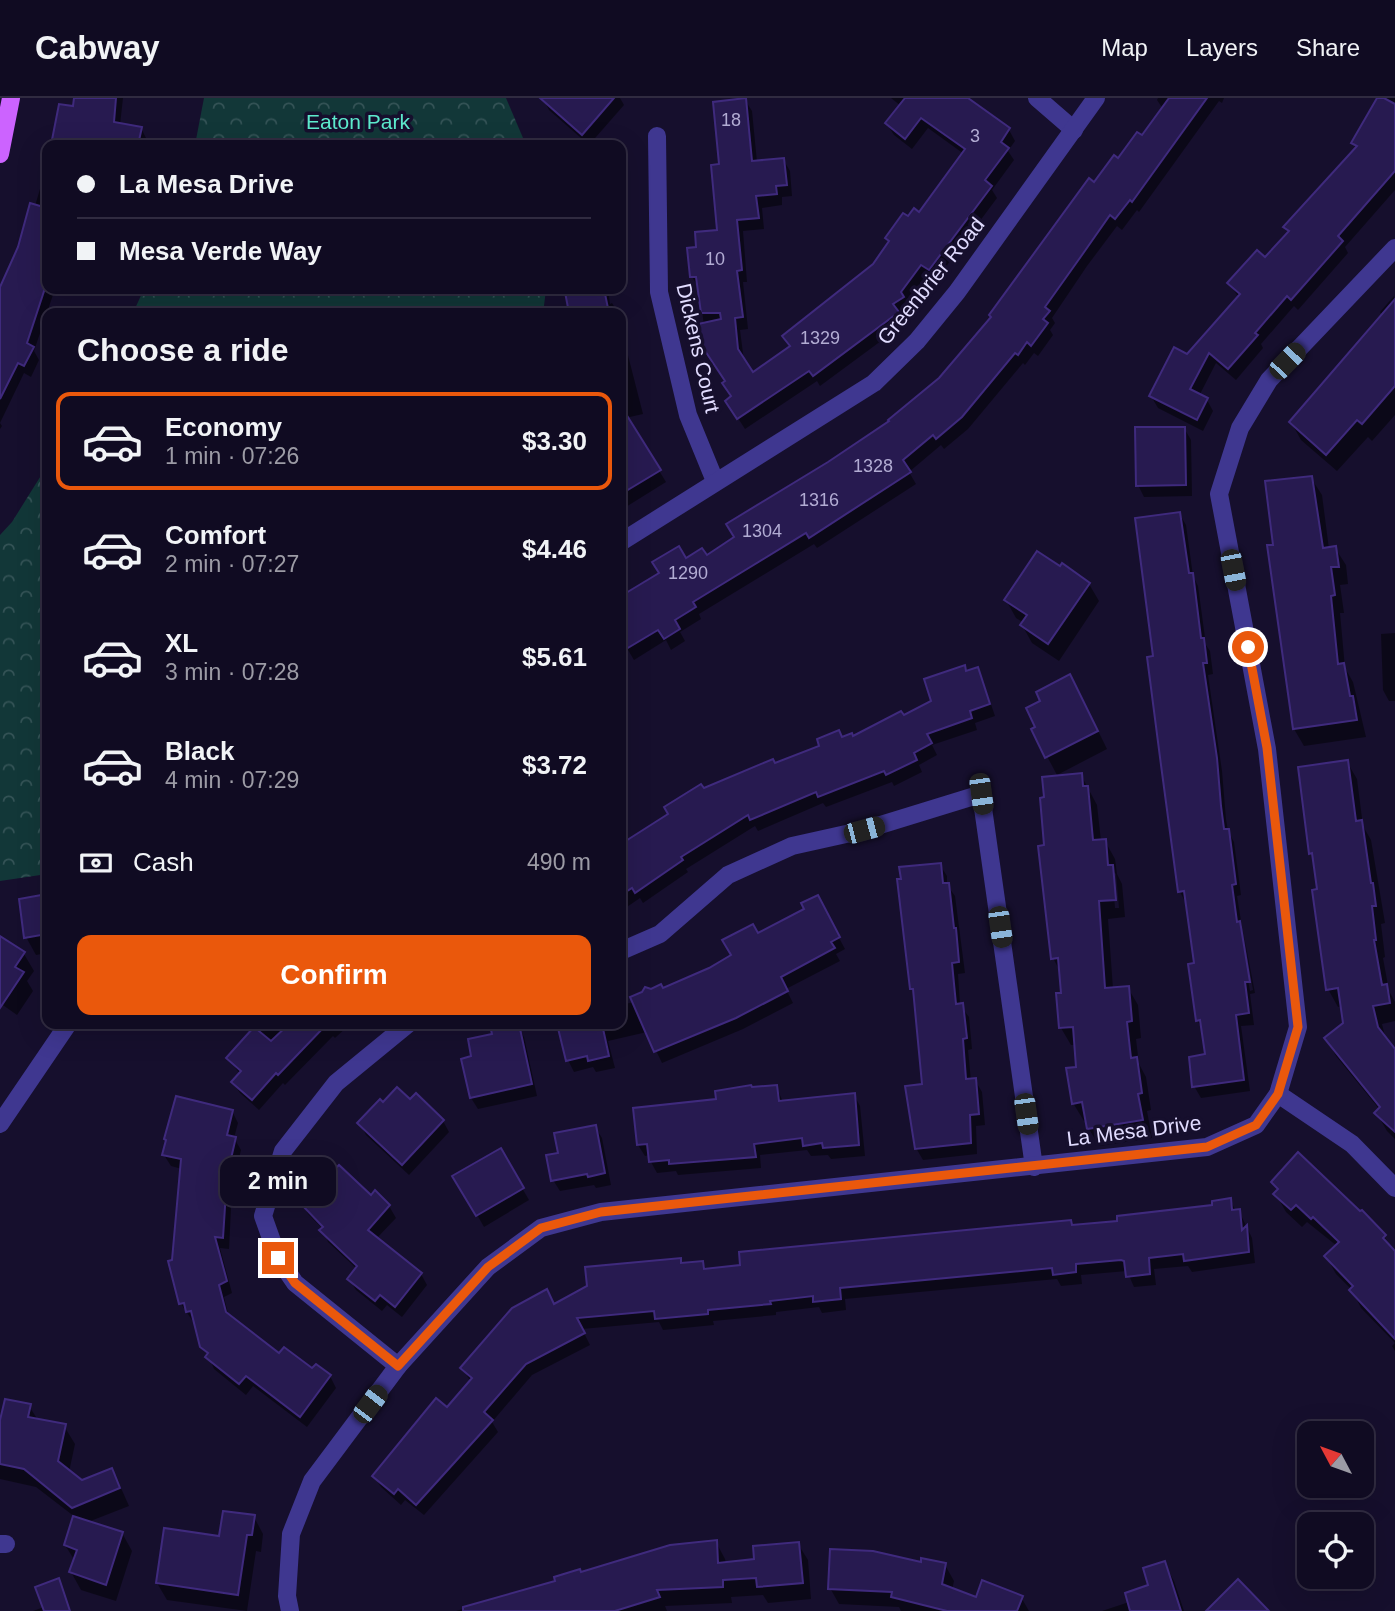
<!DOCTYPE html>
<meta charset="utf-8">
<style>
:root{--surface:#100b22;--page:#19142a;--text:#f1f3f6;--muted:#9c9ba5;--line:#302b40;--accent:#ea580c}
body{margin:0;font-family:Arial,sans-serif;background:var(--page);color:var(--text);height:100vh;display:flex;flex-direction:column;font-size:26px;white-space:nowrap}
*{box-sizing:border-box;margin:0}
p{font-size:23px;color:var(--muted)}
.icon{flex:none;width:38px;height:38px;fill:none;stroke:currentColor;stroke-width:2;stroke-linecap:round;stroke-linejoin:round}
.map{position:relative;flex:1;overflow:hidden}
.drawer{position:absolute;left:42px;top:210px;width:584px;height:721px;display:flex;flex-direction:column;background:var(--surface);border-radius:14px;box-shadow:0 7px 28px #0002,0 0 0 2px var(--line)}
.drawer>*{flex:none}
.banner{position:absolute;left:42px;top:42px;width:584px;height:154px;border-radius:14px;box-shadow:0 7px 28px #0002,0 0 0 2px var(--line);display:grid;align-content:center;height:154px;padding:0 35px;background:var(--surface)}
.needle{width:46px;rotate:311deg}
.tools{position:absolute;left:1297px;top:1323px;display:grid;gap:14px}
.tools a{display:grid;place-items:center;width:77px;height:77px;border-radius:14px;background:var(--surface);box-shadow:0 7px 28px #0002,0 0 0 2px var(--line);font-size:35px}
.end{position:absolute;width:32px;height:32px;margin:-16px;border:9px solid #ea580c;background:#fff;box-shadow:0 0 0 4px #fff}
.from{border-radius:50%}
.bubble{position:absolute;height:49px;border-radius:14px;background:var(--surface);box-shadow:0 7px 28px #0002,0 0 0 2px var(--line);font-size:23px;font-weight:800;line-height:49px;text-align:center}
.car{position:absolute;width:21px;height:42px;margin:-21px -10px;border-radius:9px;box-shadow:0 0 5px 2px #0007;background:linear-gradient(#222 24%,#8ab4d8 0 40%,#222 0 76%,#8ab4d8 0 86%,#222 0)}
.banner b{display:flex;align-items:center;gap:24px;height:66px;font-size:26px}
.banner b+b{border-top:2px solid var(--line)}
.banner i{width:18px;height:18px;background:var(--text)}
ul{padding:0;list-style:none}
li{display:flex;align-items:center;gap:21px;height:98px;margin:0 14px 10px;padding:0 21px;border:4px solid transparent;border-radius:14px}
li div{flex:1}
li b{display:block;font-size:26px}
li em{font-style:normal;font-weight:800}
li.current{border-color:var(--accent)}
li>.icon{width:63px;height:63px;stroke-width:1.5}
h2{padding:0 35px;font-size:32px;line-height:84px}
.pay{display:flex;align-items:center;gap:18px;height:77px;padding:0 35px;font-size:26px}
.pay p{margin-inline-start:auto}
.cta{display:flex;gap:14px;margin-top:auto;padding:14px 35px}
.cta a{flex:1;height:80px;border-radius:14px;background:var(--accent);color:#fff;font-size:28px;font-weight:800;line-height:80px;text-align:center}
header{display:flex;align-items:center;gap:42px;box-sizing:border-box;height:98px;padding:0 35px;background:var(--surface);border-bottom:2px solid var(--line)}
header strong{font-size:33px}
nav{display:flex;gap:38px;margin-inline-start:auto;font-size:24px}
.map>svg:first-child{display:block}
.forest{fill:url(#forest-crowns)}
.shadow{fill:#0007;fill-rule:evenodd}
.building{fill:#271a50;stroke:#3f2a7d;stroke-width:2}
.lines{fill:none;stroke-linecap:round;stroke-linejoin:round}
.minor{stroke:#3f3790;stroke-width:18}
.major{stroke:#cc63ff;stroke-width:18}
.route{stroke:#ea580c;stroke-width:9}
.labels{text-anchor:middle;stroke-width:7;stroke-linejoin:round;paint-order:stroke}
.number-label{font-size:18px;fill:#b2acd3}
.park-label{font-size:21px;fill:#5deacd;stroke:#160f2d}
.street-label{font-size:21px;fill:#e1dcff;stroke:#160f2d}
</style>
<header>
<strong>Cabway</strong>
<nav><a>Map</a><a>Layers</a><a>Share</a></nav>
</header>
<div class="map">
<svg width="1395" height="1513" viewBox="0 0 1395 1513">
<defs>
<pattern id="forest-crowns" width="20" height="18" patternUnits="userSpaceOnUse" patternTransform="scale(1.75)"><rect width="20" height="18" fill="#123738"/><path d="M2 6a3 3 0 1 1 6 0M12 15a3 3 0 1 1 6 0" fill="none" stroke="#345356"/></pattern>
</defs>
<rect width="100%" height="100%" fill="#160f2d"/>
<g class="forest">
<path d="M204,0H506L526,47H195Z"/>
<path d="M144,191H546V192L543,215H133Z"/>
<path d="M47,368V776L0,783V437L12,424Z"/>
</g>
<g class="shadow">
<path d="M76,0H123L120,27L141,30L147,42L146,47H65Z"/>
<path d="M543,0H620L624,7L589,47L549,12Z"/>
<path d="M891,0H965L1009,32L1015,43L1008,53L1014,62L992,92L997,100L936,182L928,177L906,206L909,211L900,218L904,226L820,288L817,283L745,331L734,314L733,299L726,284L703,253L704,228L699,190L692,179L698,151L719,133L721,68L745,2L752,13L757,64L783,61L790,73L792,98L782,99V107L762,110L764,131L743,133L747,184H743L748,231L740,232L744,263L752,276L791,250L784,238L874,167L890,145L887,140L908,121L920,116L964,56L928,30L912,51L894,37L887,26L901,8Z"/>
<path d="M1158,0H1224L1222,5L1219,3L1139,114L1137,112L1122,132L1117,128L1087,168L1052,220L1055,225L1050,232L1053,237L1038,258L1034,255L1025,267L1023,265L968,331L944,351L941,347L909,374L916,386L817,450L814,446L699,516L701,521L680,534L685,543L671,552L666,542L634,562L628,552L621,556V500L685,462L706,460L736,440L829,365L891,324L940,281L992,220L1095,87L1142,40L1163,11L1157,2Z"/>
<path d="M1379,0H1395V92L1345,149L1348,155L1298,212L1294,208L1261,246L1263,250L1236,282L1216,265L1199,298L1207,302L1213,313L1203,333L1158,310L1151,298L1239,200L1229,185L1265,162L1289,135L1286,129L1356,51L1353,45Z"/>
<path d="M47,81V191H55L34,253L39,262L31,279L24,275L0,325L2,328L0,331V195L35,108L42,84L46,85Z"/>
<path d="M577,191H608L610,206L612,205L618,215H564L570,212Z"/>
<path d="M1394,198L1395,317L1372,343L1368,339L1337,373L1301,342L1291,324L1383,218L1380,214Z"/>
<path d="M621,230L643,316L621,321Z"/>
<path d="M1184,330L1191,342L1192,398L1144,399L1138,387Z"/>
<path d="M634,332L666,384L621,412V340Z"/>
<path d="M1311,380L1322,397L1329,451L1335,450L1346,467L1348,486L1340,487L1344,515H1340L1345,570L1353,584L1366,639L1304,648L1294,631L1274,448Z"/>
<path d="M1179,415L1186,427L1193,478L1198,488L1206,547L1210,553L1213,576L1208,577L1222,673L1226,721L1228,733L1234,744L1241,797L1237,798L1242,829L1238,825L1250,893L1253,892L1243,833L1255,895L1250,896L1254,927L1241,928L1250,993L1201,1000L1194,988L1207,958L1203,932L1197,922L1196,867L1186,805L1180,794L1155,559Z"/>
<path d="M1089,486L1099,503L1059,563L1032,545L1022,527L1024,525L1016,520L1006,502Z"/>
<path d="M1395,535V603H1389L1383,592L1381,536Z"/>
<path d="M977,571L983,583L995,618L975,625L977,632L932,647L937,657L919,667L922,674L894,688L892,684L826,709L823,705L758,733L755,728L686,771L688,774L643,805L640,800L621,813V748L703,693L842,641L853,640L903,619L933,604L967,574Z"/>
<path d="M1080,596L1107,651L1057,677L1033,632Z"/>
<path d="M1347,664L1357,681L1363,728L1371,742L1385,825L1381,826L1385,859L1383,860L1389,893L1395,904V923L1382,926L1386,942L1395,954V1041L1387,1033L1377,1016L1380,1012L1336,958L1326,940L1345,925L1342,908L1338,909L1328,891L1319,792L1315,762L1311,755Z"/>
<path d="M1081,677L1097,707L1101,743H1105L1115,761L1117,776L1122,786L1125,819L1108,821L1113,891L1128,890L1138,907L1141,940L1136,941L1139,966L1146,979L1151,1012L1147,1013L1152,1040L1099,1048L1089,1031L1087,1022L1084,1023L1073,1005L1078,970L1076,947H1071L1061,930L1063,896L1061,875L1053,860L1046,749ZM1112,772L1116,776L1119,810H1115Z"/>
<path d="M940,767L947,778V787L955,798L965,875L958,876L960,907L969,919L972,951L968,952L971,983L975,982L982,994L985,1027L976,1028L977,1056L923,1062L916,1050L924,987L916,898L911,890Z"/>
<path d="M47,798V855L36,857L26,839L21,802Z"/>
<path d="M823,810L845,851L836,856L840,863L786,891L793,905L743,931L662,965L647,934L608,943L615,970L596,974L593,969L574,974L568,962L559,926H621V907L634,904L710,871L733,858L758,838Z"/>
<path d="M0,840L24,856L34,873L27,883L33,893L17,917L0,905Z"/>
<path d="M263,926H347L348,928L335,940L333,938L285,987L283,985L259,1012L240,995L233,984L240,976L228,960Z"/>
<path d="M518,928L524,939L537,998L478,1011L471,1000L474,960L494,937Z"/>
<path d="M776,988L783,1004L854,997L860,1008L865,1058L831,1061L828,1057L811,1058L807,1052L760,1057L761,1070L678,1077L676,1073L657,1075L651,1064L650,1057L645,1058L638,1047L718,1003L752,991Z"/>
<path d="M410,1004L443,1023L449,1034L409,1077L366,1037L360,1025L383,1006Z"/>
<path d="M232,1013L238,1025L234,1040L241,1052L232,1090L229,1151L220,1150L232,1195L224,1199L229,1219L279,1258L330,1278L336,1290L307,1329L253,1288L246,1297L214,1271L194,1225L181,1206L173,1164L182,1071L171,1068L164,1057Z"/>
<path d="M595,1029L602,1040L611,1087L596,1090L594,1087L560,1093L553,1082L560,1056Z"/>
<path d="M500,1052L529,1102L484,1129L455,1078Z"/>
<path d="M1273,1085L1384,1138L1395,1155V1253L1392,1248L1395,1245L1361,1210L1352,1192L1336,1176L1326,1158L1337,1148L1307,1124L1302,1129L1286,1114L1276,1096L1278,1093Z"/>
<path d="M375,1095L389,1108L396,1120L376,1141L421,1176L427,1187L402,1219L387,1207L382,1213L356,1192L349,1181L357,1171L328,1144L323,1131L308,1116L301,1104L371,1099Z"/>
<path d="M1230,1102L1236,1113H1239L1252,1140L1255,1165L1192,1174L1188,1168L1154,1171L1156,1187L1134,1189L1127,1173L1081,1177L1082,1186L1061,1188L1057,1181L845,1201L846,1212L822,1215L819,1209L776,1214V1217L713,1223L714,1227L663,1232L659,1224L582,1231L590,1247L532,1277L492,1324L498,1334L424,1417L405,1402L401,1407L381,1389L374,1378L447,1311L471,1284L462,1270L554,1208L680,1162L682,1167L702,1165L707,1172L1070,1124L1073,1129L1119,1124L1214,1109Z"/>
<path d="M29,1308L38,1322L64,1328L75,1346L69,1374L82,1384L111,1372L121,1390L129,1408L88,1424L122,1435L132,1453L116,1503L81,1492L71,1474L75,1463L65,1447L75,1419L36,1389L0,1381V1326Z"/>
<path d="M254,1419L263,1436L261,1454L256,1453L247,1513L167,1502L157,1485Z"/>
<path d="M716,1444L725,1461L726,1466L756,1463L798,1446L808,1462L811,1501L768,1505L763,1497L731,1499L732,1505L665,1508L667,1513H456L581,1476Z"/>
<path d="M1164,1465L1174,1483L1184,1513H1102L1129,1504L1151,1488Z"/>
<path d="M945,1467L954,1483L952,1492L977,1501L1021,1499L1029,1513H901L899,1509L839,1506L830,1490Z"/>
<path d="M58,1482L71,1513H33L44,1509Z"/>
</g>
<g class="building">
<path d="M74,0H116L114,24L142,29L138,47H51L59,6L73,8Z"/>
<path d="M540,0H614L582,37Z"/>
<path d="M746,0L752,63L784,60L787,87L776,88L777,96L756,98L759,120L737,122L742,172L737,173L743,219L735,220L738,251L753,274L790,248L782,238L873,166L889,143L885,140L903,115L908,118L914,110L919,114L965,51L921,20L905,41L885,25L905,0H968L1010,30L1001,44L1009,50L985,82L992,88L929,172L921,167L901,194L904,199L893,206L899,214L813,278L809,273L737,321L725,303L731,298L722,285L725,283L705,253L701,254L698,226L721,221L720,215H701L696,179H690L687,150L696,149L695,134L717,132L711,67L719,66L713,4Z"/>
<path d="M1169,0H1207L1132,104L1130,102L1115,121L1110,117L1082,157L1045,209L1050,213L1043,221L1048,225L1031,248L1027,244L1018,257L1015,255L962,319L936,341L933,337L903,362L911,374L809,440L806,435L693,504L696,509L675,522L680,531L664,541L658,532L621,554V498L659,475L652,464L679,448L686,460L702,450L707,457L734,439L726,426L828,364L889,323L888,322L939,280L991,219L989,217L1089,80L1094,84L1114,57L1118,60L1137,34L1142,37Z"/>
<path d="M1377,0H1384L1395,6V73L1338,138L1343,143L1291,202L1287,198L1255,235L1258,237L1228,271L1209,255L1190,291L1208,300L1197,322L1149,298L1174,249L1187,256L1240,196L1227,185L1257,152L1265,159L1289,133L1283,129L1357,48L1351,45Z"/>
<path d="M30,105L47,110V184L27,245L34,249L24,268L18,265L0,301V189L18,149Z"/>
<path d="M587,191H604L609,215H569L565,194Z"/>
<path d="M1395,201V288L1362,326L1357,322L1326,357L1289,324Z"/>
<path d="M621,308L661,372L621,396Z"/>
<path d="M1135,329H1185L1186,387L1136,388Z"/>
<path d="M1312,378L1323,450L1336,448L1339,469H1331L1335,497L1331,498L1338,566L1344,565L1350,598H1353L1357,622L1293,631L1267,447H1273L1265,383Z"/>
<path d="M1180,414L1189,475H1193L1201,540H1204L1207,565H1203L1217,660L1221,708L1224,731H1229L1236,786L1232,787L1237,824L1240,823L1250,884H1245L1249,915L1236,917L1244,982L1192,989L1189,959L1205,956L1200,922L1196,923L1188,866L1194,865L1184,793L1178,794L1161,667L1147,559L1153,558L1135,420Z"/>
<path d="M1037,453L1060,468L1062,465L1090,485L1048,546L1020,527L1027,517L1004,502Z"/>
<path d="M965,567L966,573L978,569L990,606L970,613L972,620L927,636L932,645L914,655L917,662L886,677L884,673L818,699L816,694L750,722L748,717L681,759L683,762L635,795L632,790L621,797V746L668,716L664,709L701,686L704,690L773,661L775,665L819,648L817,641L839,632L842,639L852,635L853,638L901,613L904,617L931,603L924,581Z"/>
<path d="M1070,576L1098,633L1045,660L1031,631L1035,629L1026,610L1040,603L1036,594Z"/>
<path d="M1348,662L1356,723L1362,722L1371,785H1373L1376,808H1372L1376,842H1374L1382,887L1387,886L1390,905L1373,908L1378,929L1395,951V1034L1374,1015L1380,1009L1324,940L1343,925L1338,890L1326,892L1312,792L1317,791L1312,755L1309,756L1298,669Z"/>
<path d="M1082,675L1083,688H1088L1093,742L1106,741L1108,767H1113L1116,802L1099,803L1105,890L1129,888L1132,923L1127,924L1131,960L1137,959L1142,995L1138,996L1143,1022L1087,1031L1082,1004L1072,1006L1066,970L1076,969L1073,929L1059,930L1056,895H1061L1058,860L1051,861L1038,748L1044,747L1040,700L1044,699L1042,679Z"/>
<path d="M941,765L943,785H949L954,830H956L959,864L952,865L956,906L963,905L967,940L963,941L966,981L976,980L979,1016L970,1017L971,1045L915,1051L905,988L922,986L913,891H910L897,781H901L899,769Z"/>
<path d="M47,796V836L24,840L19,801Z"/>
<path d="M818,797L840,839L831,844L835,850L781,879L788,893L736,920L654,954L630,899L642,894L645,889L651,891L661,886L663,890L709,870L731,857L722,842L753,826L758,835L804,811L801,805Z"/>
<path d="M0,838L25,854L15,869L24,874L0,910Z"/>
<path d="M289,926H327L278,977L276,975L252,1002L231,984L241,973L226,960L254,929L271,943Z"/>
<path d="M519,926L532,986L470,1000L461,961L471,958L468,941L492,936L491,932Z"/>
<path d="M557,926H602L609,958L588,963L587,958L566,963Z"/>
<path d="M751,987L752,989L777,987L779,1003L855,995L859,1047L823,1050L822,1045L803,1048L802,1040L754,1046L756,1059L669,1066V1062L649,1064L647,1046L637,1047L633,1010L716,1001L715,993Z"/>
<path d="M397,989L410,1001L416,995L444,1022L402,1067L357,1025L380,1001L383,1004Z"/>
<path d="M176,998L233,1012L227,1037L236,1039L227,1078L223,1140L215,1139L227,1183L219,1187L226,1214L279,1255L284,1249L312,1270L316,1266L331,1277L300,1319L246,1278L239,1286L205,1259L208,1255L200,1249L191,1213L186,1214L184,1205L179,1206L168,1163L172,1162L181,1061L162,1057L166,1042L164,1041Z"/>
<path d="M596,1027L605,1075L588,1079L587,1076L551,1083L546,1057L558,1055L554,1035Z"/>
<path d="M501,1050L524,1090L476,1118L452,1078Z"/>
<path d="M1298,1054L1360,1113L1362,1112L1386,1137L1383,1140L1395,1153V1241L1349,1192L1353,1188L1324,1158L1339,1144L1313,1119L1311,1121L1296,1107L1291,1112L1273,1096L1278,1091L1271,1084Z"/>
<path d="M331,1064L337,1069L339,1067L371,1097L375,1092L390,1107L368,1132L422,1175L395,1209L380,1197L375,1203L347,1181L357,1168L319,1132L323,1129L299,1104L305,1096L303,1094Z"/>
<path d="M1231,1100L1232,1112L1240,1111L1242,1132L1247,1127L1249,1154L1184,1163L1183,1156L1149,1160L1150,1176L1126,1179L1124,1163L1121,1162L1076,1166V1174L1053,1177L1052,1170L840,1190L841,1201L813,1204V1198L770,1203L771,1206L708,1212V1216L655,1221L654,1213L577,1220L585,1235L526,1266L484,1314L493,1322L416,1407L398,1391L394,1396L372,1378L436,1300L447,1309L472,1280L460,1270L512,1210L547,1191L554,1206L587,1188L585,1169L681,1160V1165L703,1163L704,1171L740,1167L739,1154L1071,1122L1072,1127L1117,1123V1118L1212,1107V1103Z"/>
<path d="M5,1301L31,1306L28,1319L66,1326L58,1363L82,1382L112,1370L120,1390L72,1410L24,1371L0,1366V1322Z"/>
<path d="M223,1413L255,1417L252,1437H247L238,1497L156,1485L164,1430L219,1438Z"/>
<path d="M73,1418L123,1434L106,1487L69,1474L77,1452L64,1447Z"/>
<path d="M717,1442L718,1465L754,1461L753,1448L799,1444L803,1485L757,1489L756,1480L723,1482V1489L657,1492L660,1499L615,1513H463V1509L555,1483L554,1479L580,1471L581,1474L670,1447Z"/>
<path d="M830,1451L873,1453L921,1464V1460L946,1465L942,1486L976,1499L982,1482L1023,1498L1017,1513H947L891,1499L892,1494L828,1491Z"/>
<path d="M1165,1463L1181,1513H1130L1125,1495L1148,1487L1143,1470Z"/>
<path d="M59,1480L70,1513H44L35,1489Z"/>
<path d="M1238,1481L1269,1513H1206Z"/>
</g>
<g class="lines">
<g class="minor">
<path d="M1037,0L1074,32"/>
<path d="M657,38L659,194L688,317L715,383"/>
<path d="M621,444L874,285L917,243L957,194L1096,0"/>
<path d="M621,853L660,836L728,777L792,748L864,732L981,696L1034,1069"/>
<path d="M1278,996L1352,1046L1395,1090"/>
<path d="M0,1026L68,926"/>
<path d="M398,1268L295,1185L278,1160L263,1118L283,1053L336,985L408,926"/>
<path d="M0,1446H6"/>
<path d="M290,1513L287,1498L291,1436L312,1383L398,1268L488,1169L541,1130L601,1114L1207,1049L1256,1027L1278,996L1298,929L1267,651L1219,396L1240,330L1269,282L1395,150"/>
</g>
<path class="major" d="M0,56L11,0"/>
</g>
<g class="lines">
<path class="route" d="M278,1160L295,1185L398,1268L488,1169L541,1130L601,1114L1207,1049L1256,1027L1278,996L1298,929L1267,650L1248,549"/>
</g>
<g class="labels">
<g class="number-label">
<text x="731" y="28">18</text>
<text x="975" y="44">3</text>
<text x="715" y="167">10</text>
<text x="820" y="246">1329</text>
<text x="873" y="374">1328</text>
<text x="819" y="408">1316</text>
<text x="762" y="439">1304</text>
<text x="688" y="481">1290</text>
</g>
<g class="park-label">
<text x="358" y="31">Eaton Park</text>
</g>
<g class="street-label">
<text transform="translate(931 183) rotate(-51)" y="7">Greenbrier Road</text>
<text transform="translate(698 250) rotate(77)" y="7">Dickens Court</text>
<text transform="translate(1134 1033) rotate(-7)" y="7">La Mesa Drive</text>
</g>
</g>
</svg>
<div class="tools">
<a><svg class="needle" viewBox="-14 -14 28 28"><path d="M0-13l5 13h-10z" fill="#e53935"/><path d="M0 13l5-13h-10z" fill="#9c9ba5"/></svg></a>
<a><svg class="icon" aria-label="locate" viewBox="0 0 24 24"><circle cx="12" cy="12" r="6"/><path d="M12 2v4M12 18v4M2 12h4M18 12h4"/></svg></a>
</div>
<i class="end from" style="left:1248px;top:549px"></i>
<i class="end" style="left:278px;top:1160px"></i>
<div class="bubble" style="left:220px;top:1059px;width:116px">2 min</div>
<i class="car" style="left:1287px;top:263px;rotate:44deg"></i>
<i class="car" style="left:1233px;top:472px;rotate:169deg"></i>
<i class="car" style="left:981px;top:696px;rotate:172deg"></i>
<i class="car" style="left:864px;top:732px;rotate:75deg"></i>
<i class="car" style="left:1000px;top:829px;rotate:172deg"></i>
<i class="car" style="left:1026px;top:1016px;rotate:172deg"></i>
<i class="car" style="left:370px;top:1306px;rotate:37deg"></i>
<div class="banner">
<b><i class="from"></i>La Mesa Drive</b>
<b><i></i>Mesa Verde Way</b>
</div>
<section class="drawer">
<h2>Choose a ride</h2>
<ul>
<li class="current"><svg class="icon" aria-label="car" viewBox="0 0 24 24"><path d="M5 17H2v-5l4-1 3-4h7l3 4 3 1v5h-3M9 17h6M6 11h13"/><circle cx="7" cy="17" r="2"/><circle cx="17" cy="17" r="2"/></svg><div><b>Economy</b><p>1 min · 07:26</p></div><em>$3.30</em></li>
<li><svg class="icon" aria-label="car" viewBox="0 0 24 24"><path d="M5 17H2v-5l4-1 3-4h7l3 4 3 1v5h-3M9 17h6M6 11h13"/><circle cx="7" cy="17" r="2"/><circle cx="17" cy="17" r="2"/></svg><div><b>Comfort</b><p>2 min · 07:27</p></div><em>$4.46</em></li>
<li><svg class="icon" aria-label="car" viewBox="0 0 24 24"><path d="M5 17H2v-5l4-1 3-4h7l3 4 3 1v5h-3M9 17h6M6 11h13"/><circle cx="7" cy="17" r="2"/><circle cx="17" cy="17" r="2"/></svg><div><b>XL</b><p>3 min · 07:28</p></div><em>$5.61</em></li>
<li><svg class="icon" aria-label="car" viewBox="0 0 24 24"><path d="M5 17H2v-5l4-1 3-4h7l3 4 3 1v5h-3M9 17h6M6 11h13"/><circle cx="7" cy="17" r="2"/><circle cx="17" cy="17" r="2"/></svg><div><b>Black</b><p>4 min · 07:29</p></div><em>$3.72</em></li>
</ul>
<div class="pay"><svg class="icon" aria-label="cash" viewBox="0 0 24 24"><path d="M3 7h18v10H3z"/><circle cx="12" cy="12" r="2"/></svg>Cash<p>490 m</p></div>
<div class="cta"><a>Confirm</a></div>
</section>
</div>
